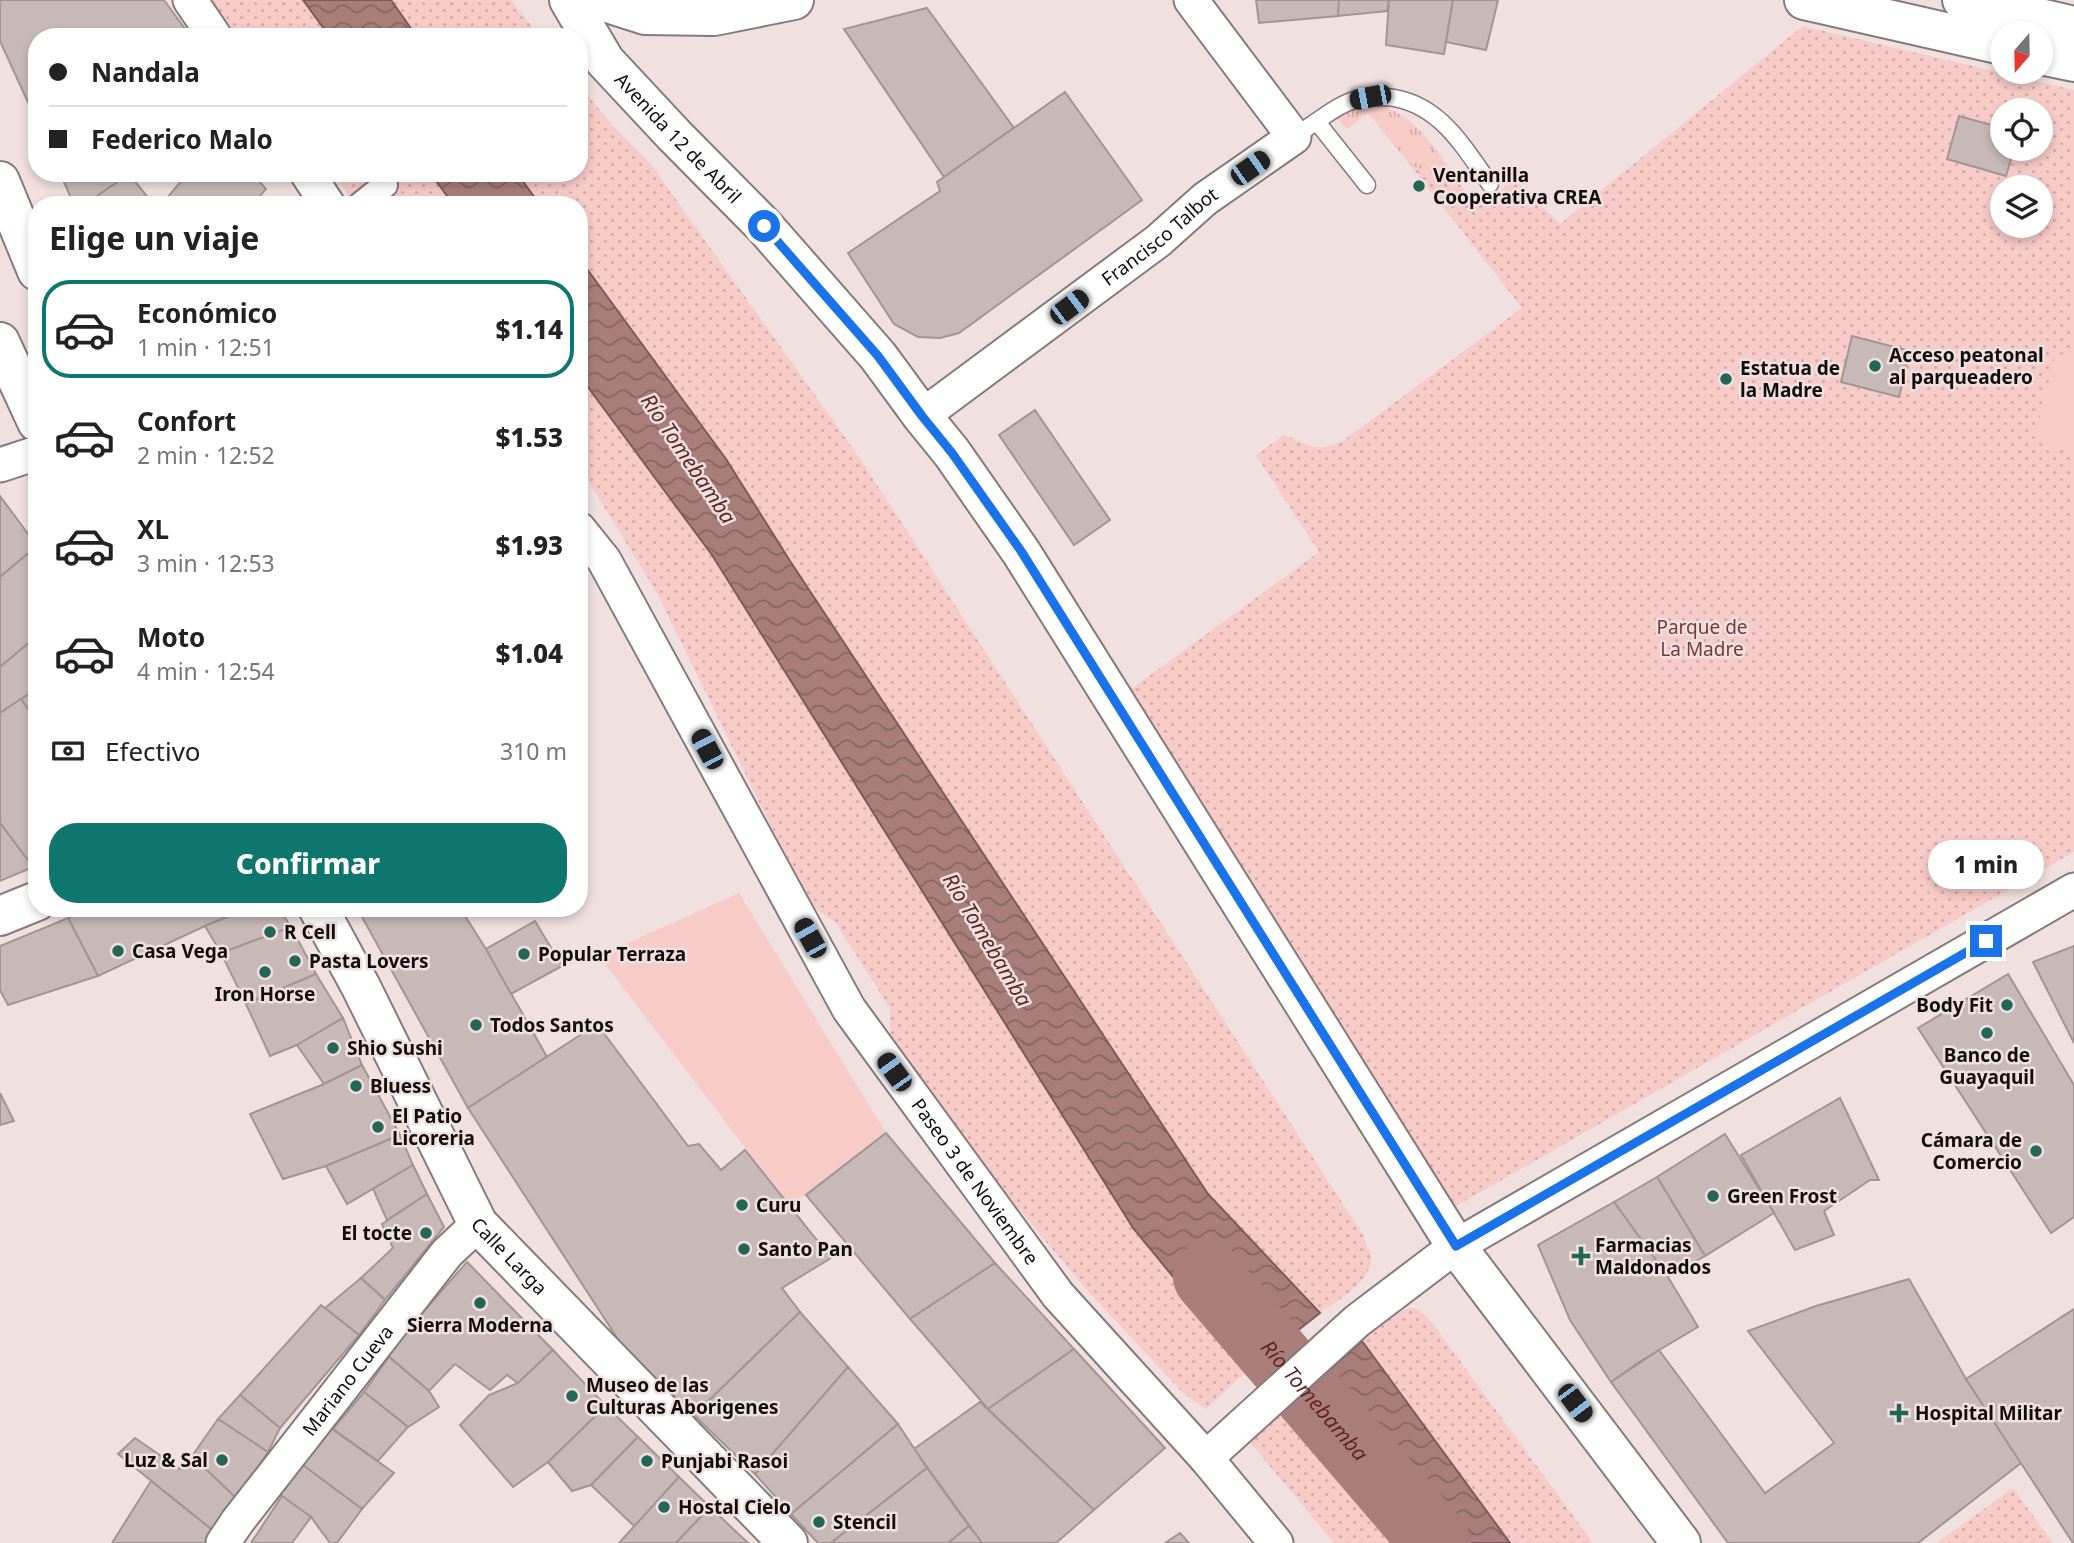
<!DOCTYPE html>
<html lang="es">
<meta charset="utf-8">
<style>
:root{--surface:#fff;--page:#f6f6f6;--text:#222;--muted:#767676;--line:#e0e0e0;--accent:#0f766e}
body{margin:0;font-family:"Noto Sans",sans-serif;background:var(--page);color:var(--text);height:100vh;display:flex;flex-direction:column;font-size:26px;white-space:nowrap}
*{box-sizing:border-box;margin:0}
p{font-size:23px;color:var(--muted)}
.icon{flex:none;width:38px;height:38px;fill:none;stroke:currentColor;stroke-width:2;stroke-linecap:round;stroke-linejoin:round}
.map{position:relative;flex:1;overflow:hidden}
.side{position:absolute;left:28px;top:196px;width:560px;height:721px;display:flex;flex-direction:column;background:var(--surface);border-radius:28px;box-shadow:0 4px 10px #0003}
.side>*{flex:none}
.guide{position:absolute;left:28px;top:28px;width:560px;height:154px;border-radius:28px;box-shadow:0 4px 10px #0003;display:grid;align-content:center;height:154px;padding:0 21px;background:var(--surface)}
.needle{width:46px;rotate:200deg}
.tools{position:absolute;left:1990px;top:21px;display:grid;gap:14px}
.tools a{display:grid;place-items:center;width:63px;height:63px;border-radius:50%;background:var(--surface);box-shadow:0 4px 10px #0003;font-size:35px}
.end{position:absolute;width:32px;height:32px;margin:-16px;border:9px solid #1a73e8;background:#fff;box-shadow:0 0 0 4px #fff}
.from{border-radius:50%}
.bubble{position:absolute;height:49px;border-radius:24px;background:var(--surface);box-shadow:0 4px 10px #0003;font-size:23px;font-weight:800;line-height:49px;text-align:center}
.car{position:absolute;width:21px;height:42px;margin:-21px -10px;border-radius:9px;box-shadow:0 0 5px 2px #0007;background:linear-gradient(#222 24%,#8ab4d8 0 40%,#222 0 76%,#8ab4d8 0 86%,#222 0)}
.guide b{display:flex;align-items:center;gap:24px;height:66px;font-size:26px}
.guide b+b{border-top:2px solid var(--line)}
.guide i{width:18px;height:18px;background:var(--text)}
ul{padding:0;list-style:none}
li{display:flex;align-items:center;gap:21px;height:98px;margin:0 14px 10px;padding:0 7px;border:4px solid transparent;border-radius:28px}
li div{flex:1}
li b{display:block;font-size:26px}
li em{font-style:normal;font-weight:800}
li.current{border-color:var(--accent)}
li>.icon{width:63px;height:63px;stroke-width:1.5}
h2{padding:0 21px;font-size:32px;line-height:84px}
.pay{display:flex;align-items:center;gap:18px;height:77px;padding:0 21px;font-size:26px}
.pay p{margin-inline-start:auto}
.action{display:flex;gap:14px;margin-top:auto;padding:14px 21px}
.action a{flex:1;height:80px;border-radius:28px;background:var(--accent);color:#fff;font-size:28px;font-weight:800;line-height:80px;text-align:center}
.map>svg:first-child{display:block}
.grass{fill:url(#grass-tufts)}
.park{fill:url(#park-dots);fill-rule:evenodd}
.garden{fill:#f7cbc7}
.water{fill:url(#water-waves);stroke:#7c5c59;stroke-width:2}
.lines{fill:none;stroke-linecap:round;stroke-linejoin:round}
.river{stroke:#a97e7a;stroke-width:70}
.building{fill:#c7b9b7;stroke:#a39594;stroke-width:2}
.service-casing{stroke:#877a79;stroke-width:19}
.pedestrian-casing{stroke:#877a79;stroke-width:28}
.minor-casing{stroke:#877a79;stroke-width:37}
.tertiary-casing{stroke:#877a79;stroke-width:42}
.secondary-casing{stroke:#877a79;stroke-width:42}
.service{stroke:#fff;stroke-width:16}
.pedestrian{stroke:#fff;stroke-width:24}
.minor{stroke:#fff;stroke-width:33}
.tertiary{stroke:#fff;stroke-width:38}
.secondary{stroke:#fff;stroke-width:38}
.route{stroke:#1a73e8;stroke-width:9}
.poi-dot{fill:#246656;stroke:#f0e1e0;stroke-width:2.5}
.labels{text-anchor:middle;stroke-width:5;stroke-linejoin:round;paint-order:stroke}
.street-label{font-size:19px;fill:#120e0d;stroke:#f0e1e0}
.poi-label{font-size:19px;font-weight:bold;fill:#120e0d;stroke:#f0e1e0;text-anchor:start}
.park-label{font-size:19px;fill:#763a37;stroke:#f0e1e0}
.water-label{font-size:21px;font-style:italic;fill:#5f2624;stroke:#f0e1e0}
</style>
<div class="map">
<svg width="2074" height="1543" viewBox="0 0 2074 1543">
<defs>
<pattern id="grass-tufts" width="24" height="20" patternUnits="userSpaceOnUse" patternTransform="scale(1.75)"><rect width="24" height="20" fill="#f7cbc7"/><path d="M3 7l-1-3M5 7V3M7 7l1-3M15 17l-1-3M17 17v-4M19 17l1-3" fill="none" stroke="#d3adaa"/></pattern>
<pattern id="park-dots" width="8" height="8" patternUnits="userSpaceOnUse" patternTransform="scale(1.75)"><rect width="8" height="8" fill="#f7cbc7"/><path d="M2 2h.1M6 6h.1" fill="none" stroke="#d3adaa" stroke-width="1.8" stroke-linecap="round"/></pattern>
<pattern id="water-waves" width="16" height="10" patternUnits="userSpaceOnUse" patternTransform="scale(1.75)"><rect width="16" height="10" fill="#a97e7a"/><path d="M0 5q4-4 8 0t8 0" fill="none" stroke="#886662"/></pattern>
</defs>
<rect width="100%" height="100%" fill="#f0e1e0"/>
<path class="grass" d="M1353,105C1361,105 1369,104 1376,105C1414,112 1433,147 1455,175L1458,182L1411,166L1368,113L1347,129L1337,118Z"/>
<g class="park">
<path d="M212,0H303L330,37H237Z"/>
<path d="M391,0H511L540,37H417Z"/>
<path d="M1803,26L2074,90V852L1451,1209L1126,693L1319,552L1256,455L1284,435C1309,444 1316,454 1343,441L1522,308L1411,166C1422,170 1449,177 1458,182C1462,186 1464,191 1469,194C1489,204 1505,192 1511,173L1520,185L1560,224ZM2002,110H2040V149H2002ZM2002,187H2040V226H2002Z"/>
<path d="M579,85L613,126L650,163L861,460L1363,1235C1365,1242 1370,1250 1371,1257C1374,1280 1336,1301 1320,1313L1208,1194L790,561L726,459L579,258V205H540L517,173H579Z"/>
<path d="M333,173H430L454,205H356Z"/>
<path d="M579,375L712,555L1133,1228L1249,1369L1206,1409L1184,1394L1085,1288L1007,1195L890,1035V1008L835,922L809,904L657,593L579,466Z"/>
<path d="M1408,1308C1419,1307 1423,1313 1430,1320L1593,1543H1510L1362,1341L1391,1317Z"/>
<path d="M1289,1406L1407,1543H1334L1249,1441Z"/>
<path d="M2013,1488L2053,1543H1937Z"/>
</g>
<g class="garden">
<path d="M2056,353L2074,358V451L2034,441Z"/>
<path d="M739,893L886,1133L806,1195L788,1204L599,956Z"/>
</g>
<g class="water">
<path d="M303,0H391L417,37H330Z"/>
<path d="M430,173H517L540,205H454Z"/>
<path d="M579,258L726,459L790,561L1208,1194L1320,1313L1249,1369L1133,1228L712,555L579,375Z"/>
<path d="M1362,1341L1510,1543H1407L1289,1406Z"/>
</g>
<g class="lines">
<path class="river" id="s1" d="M1208,1277L1436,1543"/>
</g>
<g class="building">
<path d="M0,0H164L191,37H37V122L0,41Z"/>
<path d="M1256,0H1339L1338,16L1259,23Z"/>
<path d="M1339,0H1389L1387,11L1338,16Z"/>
<path d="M1389,0H1453L1444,54L1386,45Z"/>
<path d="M1453,0H1498L1486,50L1446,42Z"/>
<path d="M927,8L1014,128L944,177L844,29Z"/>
<path d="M1065,92L1142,200L959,333L940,338L918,337L894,324L848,253L940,191L937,182Z"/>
<path d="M1959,116L2002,128V149H2014L2006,176L1947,159Z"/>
<path d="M60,173H130L84,205H74Z"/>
<path d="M188,173H252L266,189L252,205H161Z"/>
<path d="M129,174L154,205H84Z"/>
<path d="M1852,336L1910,351L1899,397L1841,382Z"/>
<path d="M1035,410L1110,520L1074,545L999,435Z"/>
<path d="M0,496L37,546L0,577Z"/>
<path d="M37,546V636L0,667V577Z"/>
<path d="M37,636V689L0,713V667Z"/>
<path d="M37,689V722L21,699Z"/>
<path d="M21,699L37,722V866L33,867L0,823V713Z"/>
<path d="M0,823L33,867L0,881Z"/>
<path d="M91,908H249L205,926L98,976L68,918Z"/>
<path d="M249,908H279L291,927L221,953L205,926Z"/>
<path d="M357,908H460L486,949L547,1057L468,1108Z"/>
<path d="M68,918L98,976L8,1005L0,990V946Z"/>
<path d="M535,921L562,966L511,994L486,949Z"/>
<path d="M291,927L316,974L246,1004L221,953Z"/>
<path d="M2074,946V1043L2033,962Z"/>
<path d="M316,974L343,1018L297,1045L270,1056L246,1004Z"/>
<path d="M2008,974L2074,1085V1217L2051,1233L1918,1028Z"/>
<path d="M343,1018L362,1065L324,1084L297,1045Z"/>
<path d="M597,1024L688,1146L699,1144L721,1170L745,1150L831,1258L782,1288L800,1312L694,1415L623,1347L468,1108Z"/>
<path d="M362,1065L400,1135L326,1166L283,1179L250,1114L324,1084Z"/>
<path d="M0,1093L14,1121L0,1125Z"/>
<path d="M1840,1098L1879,1180H1870L1824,1211L1834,1235L1795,1250L1741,1155Z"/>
<path d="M886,1133L995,1263L910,1319L806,1195Z"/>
<path d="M1725,1134L1774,1213L1705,1256L1657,1177Z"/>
<path d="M400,1135L413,1165L347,1204L326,1166Z"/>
<path d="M413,1165L427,1194L387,1220L373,1189Z"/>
<path d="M1657,1177L1705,1256L1668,1277L1614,1202Z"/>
<path d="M427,1194L444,1227L385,1300L361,1278L393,1248L382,1224Z"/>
<path d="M1614,1202L1668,1277L1698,1327L1639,1362L1611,1382L1570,1320L1538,1245Z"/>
<path d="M467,1262L553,1350L518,1383L507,1375L490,1390L455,1364L429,1391L386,1354Z"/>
<path d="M995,1263L1074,1349L988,1409L910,1319Z"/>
<path d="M361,1278L385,1300L359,1335L325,1308Z"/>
<path d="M1909,1279L1966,1379L2021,1463L1918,1543H1728L1611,1382L1659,1350L1765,1493L1834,1443L1748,1331L1816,1306Z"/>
<path d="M321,1305L359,1335L280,1428L240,1395Z"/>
<path d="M2074,1309V1543H2073L1966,1379Z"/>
<path d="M800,1312L848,1367L755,1474L694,1415Z"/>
<path d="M1074,1349L1165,1448L1094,1510L988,1409Z"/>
<path d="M553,1350L606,1406L548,1462L513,1487L460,1425L489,1395L518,1383Z"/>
<path d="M389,1357L429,1391L439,1407L408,1427L364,1392Z"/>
<path d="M848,1367L898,1424L791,1514L755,1474Z"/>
<path d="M364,1392L408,1427L378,1461L333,1429Z"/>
<path d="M240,1395L280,1428L268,1452L218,1419Z"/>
<path d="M980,1402L1094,1510L1056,1543H982L914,1449Z"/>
<path d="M606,1406L638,1437L591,1485L572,1491L548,1462Z"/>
<path d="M218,1419L268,1452L237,1499L192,1456Z"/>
<path d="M898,1424L927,1468L831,1543H818L791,1514Z"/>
<path d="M329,1427L394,1473L362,1509L300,1463Z"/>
<path d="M638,1437L679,1477L635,1527L591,1485Z"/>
<path d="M135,1438L180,1469L192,1456L237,1499L216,1533L118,1454Z"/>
<path d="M300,1463L362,1509L337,1543H330L311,1517L276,1492Z"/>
<path d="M927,1468L969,1526L948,1543H831Z"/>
<path d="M679,1477L710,1507L676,1543H619Z"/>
<path d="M151,1481L216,1533L209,1543H112Z"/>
<path d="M282,1496L311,1517L292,1543H251Z"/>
<path d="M710,1507L748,1543H676Z"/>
<path d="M969,1526L982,1543H948Z"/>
<path d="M1180,1533L1189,1543H1165Z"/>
</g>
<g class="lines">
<g class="service-casing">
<g id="service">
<path d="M1317,122L1367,185"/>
<path d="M1294,137C1313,125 1333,107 1354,100C1365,97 1376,97 1386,97C1438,101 1463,146 1490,184"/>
</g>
</g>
<g class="pedestrian-casing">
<path id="pedestrian" d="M360,205L385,185"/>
</g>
<g class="minor-casing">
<g id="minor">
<path d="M190,0L215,37"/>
<path d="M307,173L328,205"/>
<path id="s2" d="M922,416L1158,241L1205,199L1294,137L1191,0"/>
<path d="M0,465L37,453"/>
<path id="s3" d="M579,529L604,560L849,1009L1058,1295L1206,1458L1276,1543"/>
<path d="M1206,1458L1357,1321L1456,1246L2074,890"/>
<path id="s4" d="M223,1543L237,1522L447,1253L478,1224"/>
</g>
</g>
<g class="tertiary-casing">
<g id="tertiary">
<path d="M0,181L37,271"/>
<path d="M0,342L37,422"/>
<path id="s5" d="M318,908L361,987L478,1224L788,1543"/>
<path d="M0,916L37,901"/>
</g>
</g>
<g class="secondary-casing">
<g id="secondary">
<path id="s6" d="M569,0L605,61L674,135L764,226L878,356L922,416L952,453L1021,552L1456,1246L1681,1543"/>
<path d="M598,0L645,15L714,16L794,0"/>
<path d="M1804,0L2002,45"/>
<path d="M1962,0L2074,26"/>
<path d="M2040,55L2074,62"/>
</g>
</g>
<use href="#service" class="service"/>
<use href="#pedestrian" class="pedestrian"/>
<use href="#minor" class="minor"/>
<use href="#tertiary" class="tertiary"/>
<use href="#secondary" class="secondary"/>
</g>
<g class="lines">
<path class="route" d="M764,226L878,356L922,416L952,453L1021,551L1456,1246L1986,941"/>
</g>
<g class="poi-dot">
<circle cx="1419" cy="186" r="7"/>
<circle cx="1875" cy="366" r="7"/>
<circle cx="1726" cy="379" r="7"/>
<circle cx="270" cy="932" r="7"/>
<circle cx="118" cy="951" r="7"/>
<circle cx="524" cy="954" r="7"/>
<circle cx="295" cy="961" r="7"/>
<circle cx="265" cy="972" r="7"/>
<circle cx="2007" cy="1005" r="7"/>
<circle cx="476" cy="1025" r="7"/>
<circle cx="1987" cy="1033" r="7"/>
<circle cx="333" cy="1048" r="7"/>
<circle cx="356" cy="1086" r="7"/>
<circle cx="378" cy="1127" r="7"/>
<circle cx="2036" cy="1151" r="7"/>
<circle cx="1713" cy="1196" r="7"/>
<circle cx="742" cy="1205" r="7"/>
<circle cx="426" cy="1233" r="7"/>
<circle cx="744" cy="1249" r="7"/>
<path d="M1577.5 1245.5h7v7h7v7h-7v7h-7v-7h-7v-7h7z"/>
<circle cx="480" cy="1303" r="7"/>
<circle cx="572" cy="1396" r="7"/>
<path d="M1895.5 1402.5h7v7h7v7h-7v7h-7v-7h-7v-7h7z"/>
<circle cx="222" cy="1460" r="7"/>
<circle cx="647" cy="1461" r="7"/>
<circle cx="664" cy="1507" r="7"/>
<circle cx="819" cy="1522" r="7"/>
</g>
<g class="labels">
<g class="street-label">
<text dy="7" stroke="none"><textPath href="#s6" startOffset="177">Avenida 12 de Abril</textPath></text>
<text dy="7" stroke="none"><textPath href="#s2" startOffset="298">Francisco Talbot</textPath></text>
<text dy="7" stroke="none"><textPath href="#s3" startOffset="765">Paseo 3 de Noviembre</textPath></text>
<text dy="7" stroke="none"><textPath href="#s5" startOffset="399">Calle Larga</textPath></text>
<text dy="7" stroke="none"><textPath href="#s4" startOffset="205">Mariano Cueva</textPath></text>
</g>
<g class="poi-label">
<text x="1433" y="182">Ventanilla<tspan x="1433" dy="22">Cooperativa CREA</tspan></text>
<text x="1889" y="362">Acceso peatonal<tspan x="1889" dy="22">al parqueadero</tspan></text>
<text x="1740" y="375">Estatua de<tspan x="1740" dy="22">la Madre</tspan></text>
<text x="284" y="939">R Cell</text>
<text x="132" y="958">Casa Vega</text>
<text x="538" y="961">Popular Terraza</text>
<text x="309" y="968">Pasta Lovers</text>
<text x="265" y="1001" text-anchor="middle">Iron Horse</text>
<text x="1993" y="1012" text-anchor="end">Body Fit</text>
<text x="490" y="1032">Todos Santos</text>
<text x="347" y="1055">Shio Sushi</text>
<text x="1987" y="1062" text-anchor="middle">Banco de<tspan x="1987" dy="22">Guayaquil</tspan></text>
<text x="370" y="1093">Bluess</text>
<text x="392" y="1123">El Patio<tspan x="392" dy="22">Licoreria</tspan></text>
<text x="2022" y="1147" text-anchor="end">Cámara de<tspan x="2022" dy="22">Comercio</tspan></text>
<text x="1727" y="1203">Green Frost</text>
<text x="756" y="1212">Curu</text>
<text x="412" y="1240" text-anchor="end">El tocte</text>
<text x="1595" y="1252">Farmacias<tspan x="1595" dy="22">Maldonados</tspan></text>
<text x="758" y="1256">Santo Pan</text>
<text x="480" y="1332" text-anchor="middle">Sierra Moderna</text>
<text x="586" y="1392">Museo de las<tspan x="586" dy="22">Culturas Aborigenes</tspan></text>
<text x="1915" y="1420">Hospital Militar</text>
<text x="208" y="1467" text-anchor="end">Luz &amp; Sal</text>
<text x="661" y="1468">Punjabi Rasoi</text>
<text x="678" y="1514">Hostal Cielo</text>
<text x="833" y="1529">Stencil</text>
</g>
<g class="park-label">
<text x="1702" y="634">Parque de<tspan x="1702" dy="22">La Madre</tspan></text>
</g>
<g class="water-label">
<text transform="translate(688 459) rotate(56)" y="7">Río Tomebamba</text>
<text transform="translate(987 940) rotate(59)" y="7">Río Tomebamba</text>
<text dy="7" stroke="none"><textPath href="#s1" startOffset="163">Río Tomebamba</textPath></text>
</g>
</g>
</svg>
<div class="tools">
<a><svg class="needle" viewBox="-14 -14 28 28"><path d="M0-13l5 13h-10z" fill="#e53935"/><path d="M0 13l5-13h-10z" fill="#767676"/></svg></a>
<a><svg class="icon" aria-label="locate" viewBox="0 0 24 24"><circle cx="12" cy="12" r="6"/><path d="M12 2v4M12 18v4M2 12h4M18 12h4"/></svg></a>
<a><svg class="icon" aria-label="layers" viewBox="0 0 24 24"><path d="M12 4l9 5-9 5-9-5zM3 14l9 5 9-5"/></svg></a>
</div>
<i class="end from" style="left:764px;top:226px"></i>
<i class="end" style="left:1986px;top:941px"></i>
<div class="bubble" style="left:1928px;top:840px;width:116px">1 min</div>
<i class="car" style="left:1370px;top:97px;rotate:259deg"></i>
<i class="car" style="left:1250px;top:168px;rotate:55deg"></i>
<i class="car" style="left:1069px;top:307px;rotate:53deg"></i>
<i class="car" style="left:707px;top:749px;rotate:332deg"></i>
<i class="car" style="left:810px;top:938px;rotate:331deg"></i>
<i class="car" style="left:894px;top:1072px;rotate:324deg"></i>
<i class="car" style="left:1575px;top:1403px;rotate:143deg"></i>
<div class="guide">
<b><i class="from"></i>Nandala</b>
<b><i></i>Federico Malo</b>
</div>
<section class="side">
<h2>Elige un viaje</h2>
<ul>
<li class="current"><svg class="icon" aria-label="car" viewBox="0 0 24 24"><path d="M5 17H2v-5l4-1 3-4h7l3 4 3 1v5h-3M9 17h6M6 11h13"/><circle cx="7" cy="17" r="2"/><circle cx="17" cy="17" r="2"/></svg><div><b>Económico</b><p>1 min · 12:51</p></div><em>$1.14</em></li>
<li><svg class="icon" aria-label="car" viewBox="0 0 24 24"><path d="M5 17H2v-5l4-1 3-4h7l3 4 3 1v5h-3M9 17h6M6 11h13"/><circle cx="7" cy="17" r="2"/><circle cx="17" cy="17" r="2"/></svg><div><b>Confort</b><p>2 min · 12:52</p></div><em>$1.53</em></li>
<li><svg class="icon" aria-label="car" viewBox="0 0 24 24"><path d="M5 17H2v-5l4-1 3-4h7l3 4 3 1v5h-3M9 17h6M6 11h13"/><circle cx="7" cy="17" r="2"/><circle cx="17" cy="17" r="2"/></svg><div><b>XL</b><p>3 min · 12:53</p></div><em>$1.93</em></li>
<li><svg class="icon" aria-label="car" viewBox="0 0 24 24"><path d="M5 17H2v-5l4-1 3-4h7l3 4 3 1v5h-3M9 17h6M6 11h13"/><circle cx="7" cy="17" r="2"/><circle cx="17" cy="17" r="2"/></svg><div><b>Moto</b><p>4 min · 12:54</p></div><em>$1.04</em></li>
</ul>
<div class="pay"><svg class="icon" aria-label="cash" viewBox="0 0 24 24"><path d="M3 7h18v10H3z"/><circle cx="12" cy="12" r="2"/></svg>Efectivo<p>310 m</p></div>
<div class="action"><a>Confirmar</a></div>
</section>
</div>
